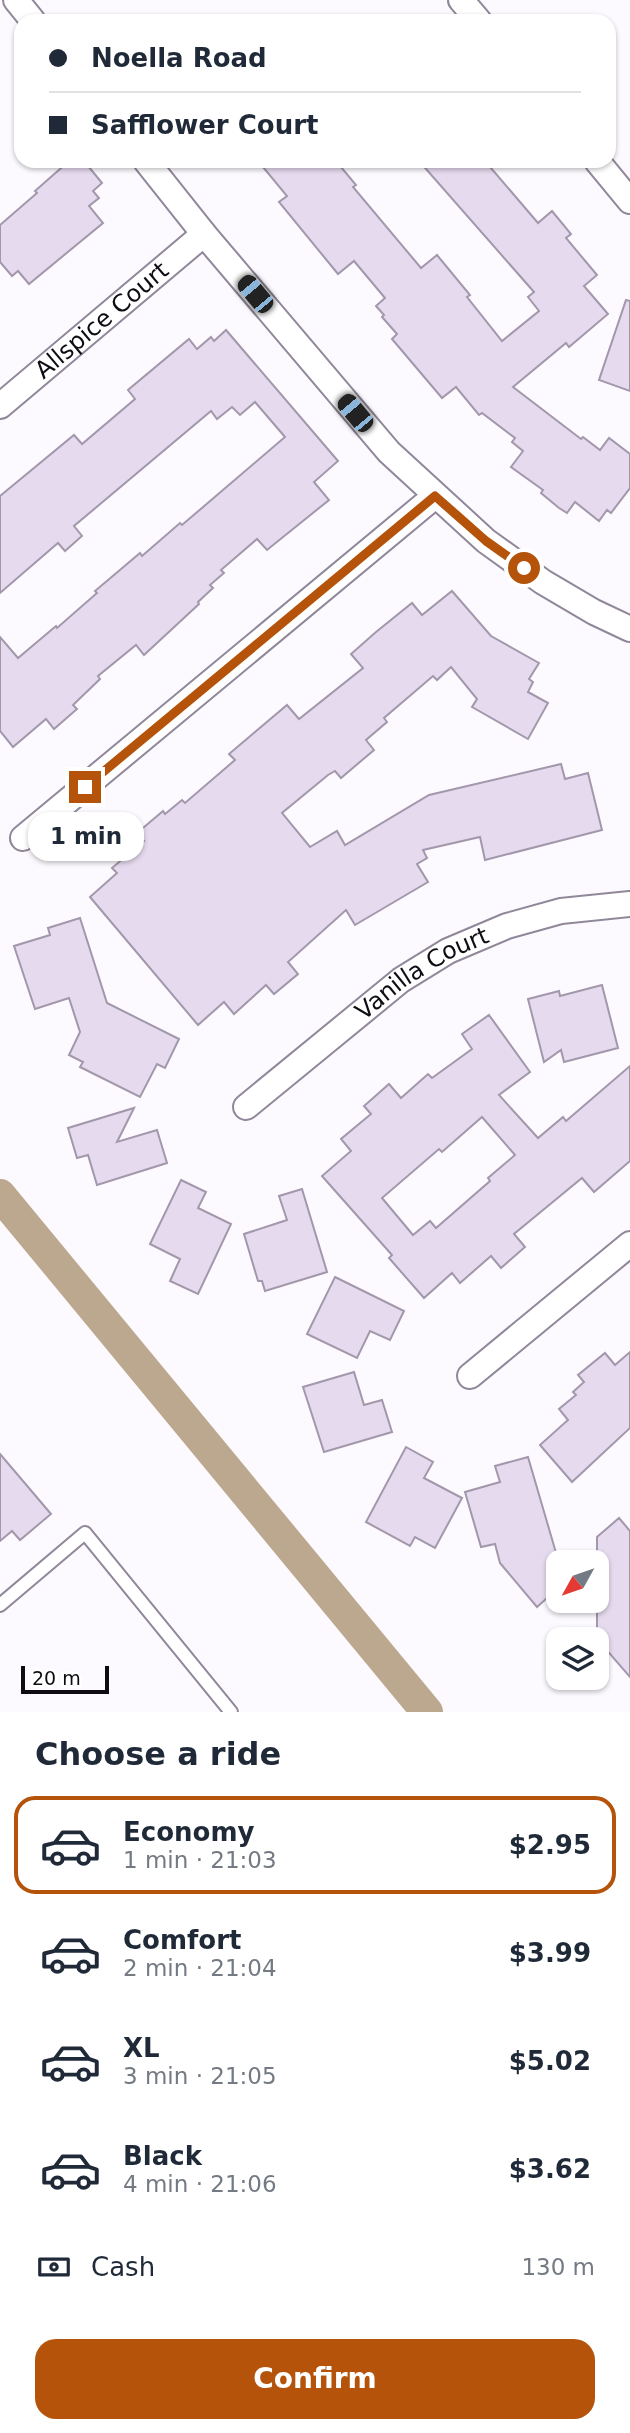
<!DOCTYPE html>
<meta charset="utf-8">
<style>
:root{--surface:#fff;--page:#f2f2f3;--text:#1f2937;--muted:#747a83;--line:#e0e1e3;--accent:#b45309}
body{margin:0;font-family:"DejaVu Sans",sans-serif;background:var(--page);color:var(--text);height:100vh;display:flex;flex-direction:column;font-size:26px;white-space:nowrap}
*{box-sizing:border-box;margin:0}
p{font-size:23px;color:var(--muted)}
.icon{flex:none;width:38px;height:38px;fill:none;stroke:currentColor;stroke-width:2;stroke-linecap:round;stroke-linejoin:round}
.map{position:relative;height:1712px;overflow:hidden}
.side{display:flex;flex-direction:column;background:var(--surface);flex:1}
.side>*{flex:none}
.top-card{position:absolute;left:14px;top:14px;width:602px;height:154px;border-radius:21px;box-shadow:0 2px 5px #0004;display:grid;align-content:center;height:154px;padding:0 35px;background:var(--surface)}
.needle{width:46px;rotate:230deg}
.buttons{position:absolute;left:546px;top:1550px;display:grid;gap:14px}
.buttons a{display:grid;place-items:center;width:63px;height:63px;border-radius:14px;background:var(--surface);box-shadow:0 2px 5px #0004;font-size:35px}
.scale{position:absolute;left:21px;bottom:18px;width:88px;box-sizing:border-box;padding-left:7px;border:4px solid #0f0b12;border-top:0;font-size:19px;line-height:24px;white-space:nowrap;color:#0f0b12;-webkit-text-stroke:5px #fff;paint-order:stroke}
.end{position:absolute;width:32px;height:32px;margin:-16px;border:9px solid #b45309;background:#fff;box-shadow:0 0 0 4px #fff}
.from{border-radius:50%}
.bubble{position:absolute;height:49px;border-radius:21px;background:var(--surface);box-shadow:0 2px 5px #0004;font-size:23px;font-weight:600;line-height:49px;text-align:center}
.car{position:absolute;width:21px;height:42px;margin:-21px -10px;border-radius:9px;box-shadow:0 0 5px 2px #0007;background:linear-gradient(#222 24%,#8ab4d8 0 40%,#222 0 76%,#8ab4d8 0 86%,#222 0)}
.top-card b{display:flex;align-items:center;gap:24px;height:66px;font-size:26px}
.top-card b+b{border-top:2px solid var(--line)}
.top-card i{width:18px;height:18px;background:var(--text)}
ul{padding:0;list-style:none}
li{display:flex;align-items:center;gap:21px;height:98px;margin:0 14px 10px;padding:0 21px;border:4px solid transparent;border-radius:21px}
li div{flex:1}
li b{display:block;font-size:26px}
li em{font-style:normal;font-weight:600}
li.selected{border-color:var(--accent)}
li>.icon{width:63px;height:63px;stroke-width:1.5}
h2{padding:0 35px;font-size:32px;line-height:84px}
.pay{display:flex;align-items:center;gap:18px;height:77px;padding:0 35px;font-size:26px}
.pay p{margin-inline-start:auto}
.cta{display:flex;gap:14px;margin-top:auto;padding:14px 35px}
.cta a{flex:1;height:80px;border-radius:21px;background:var(--accent);color:#fff;font-size:28px;font-weight:600;line-height:80px;text-align:center}
.map>svg:first-child{display:block}
.lines{fill:none;stroke-linecap:round;stroke-linejoin:round}
.canal{stroke:#bca88f;stroke-width:32}
.building{fill:#e6daef;stroke:#a297ab;stroke-width:2;fill-rule:evenodd}
.lane-casing{stroke:#91879a;stroke-width:16}
.street-casing{stroke:#91879a;stroke-width:28}
.lane{stroke:#fff;stroke-width:12}
.street{stroke:#fff;stroke-width:24}
.route{stroke:#b45309;stroke-width:9}
.labels{text-anchor:middle;stroke-width:5;stroke-linejoin:round;paint-order:stroke}
.street-label{font-size:24px;fill:#0f0b12;stroke:#fff}
</style>
<div class="map">
<svg width="630" height="1712" viewBox="0 0 630 1712">
<rect width="100%" height="100%" fill="#fcfafe"/>
<g class="lines">
<path class="canal" d="M0,1195L427,1712"/>
</g>
<g class="building">
<path d="M69,161H84L102,183L93,191L99,198L89,206L103,223L29,284L18,271L12,276L0,262V225L37,193L35,191Z"/>
<path d="M258,161H336L356,185L353,187L421,268L437,255L470,295L467,297L502,341L539,311L528,297L534,292L419,161H485L538,223L552,211L571,234L566,238L597,275L584,286L608,314L569,347L566,343L513,387L581,439L583,437L600,450L609,438L630,454V488L611,513L607,510L599,521L575,502L567,513L559,508L541,493L543,490L511,467L523,451L512,442L515,438L482,413L479,415L456,387L442,398L392,339L397,334L382,317L384,315L376,306L385,298L354,261L338,274L279,202L287,196Z"/>
<path d="M626,300L630,301V391L599,380Z"/>
<path d="M226,330L338,461L314,482L329,500L267,550L257,539L221,570L224,573L210,585L213,588L198,602L199,604L144,655L136,645L98,676L100,679L73,705L77,709L54,729L46,719L13,747L0,731V637L18,658L56,626L57,628L97,593L95,591L140,553L142,556L180,523L182,525L285,437L255,402L240,415L232,407L217,419L211,411L74,526L82,536L65,551L58,543L0,593V496L74,435L82,444L135,399L128,390L189,339L197,349L211,337L214,341Z"/>
<path d="M452,591L491,636L539,663L529,679L533,682L528,692L548,703L528,739L472,707L477,699L451,667L437,680L433,676L384,718L387,722L366,740L374,750L341,778L335,771L328,775L282,813L310,847L337,831L345,845L429,795L561,764L565,779L588,773L602,830L485,860L480,837L423,850L427,858L417,864L428,882L355,925L346,910L288,962L298,974L274,994L266,985L234,1014L224,1002L198,1025L90,897L117,873L112,868L144,841L137,833L163,811L165,814L182,800L185,803L235,760L229,754L255,732L287,705L299,719L363,668L351,654L376,632L412,603L422,615Z"/>
<path d="M80,918L107,1003L179,1039L165,1068L157,1064L140,1097L80,1067L83,1062L69,1055L80,1032L69,998L35,1009L14,946L50,935L48,928Z"/>
<path d="M602,985L618,1048L564,1062L561,1050L544,1062L528,999L559,991L560,996Z"/>
<path d="M489,1015L530,1072L499,1095L538,1138L563,1117L566,1121L630,1066V1161L594,1192L582,1178L554,1201L514,1234L525,1247L501,1268L491,1256L460,1283L452,1273L424,1298L389,1258L392,1255L322,1176L351,1151L341,1139L371,1114L364,1106L389,1084L401,1098L428,1074L432,1078L472,1049L462,1034ZM482,1117L515,1155L488,1178L490,1181L436,1228L430,1221L413,1235L382,1198L439,1149L442,1152Z"/>
<path d="M134,1108L117,1142L157,1130L167,1163L97,1185L88,1155L77,1158L68,1128Z"/>
<path d="M181,1180L206,1192L198,1208L231,1224L198,1294L170,1281L180,1259L150,1244Z"/>
<path d="M302,1189L327,1272L265,1291L262,1281H258L244,1234L287,1220L279,1196Z"/>
<path d="M335,1277L404,1311L390,1340L370,1331L357,1358L307,1334Z"/>
<path d="M630,1352V1428L572,1482L540,1445L568,1420L559,1409L576,1395L573,1392L584,1382L578,1375L605,1353L615,1365Z"/>
<path d="M354,1372L364,1405L382,1400L392,1432L324,1452L303,1387Z"/>
<path d="M406,1447L433,1462L424,1478L462,1498L435,1548L415,1537L410,1546L366,1522Z"/>
<path d="M0,1454L51,1514L20,1540L12,1531L0,1541Z"/>
<path d="M528,1457L559,1563L558,1588L537,1607L500,1563L495,1544L481,1547L465,1492L500,1482L495,1466Z"/>
<path d="M619,1518L630,1531V1677L597,1639V1537Z"/>
</g>
<g class="lines">
<g class="lane-casing">
<path id="lane" d="M0,1605L85,1533L231,1712"/>
</g>
<g class="street-casing">
<g id="street">
<path d="M16,0L33,21"/>
<path d="M461,0L479,21"/>
<path d="M146,161L204,234L389,452L486,541L543,582L594,612L630,629"/>
<path d="M597,161L630,201"/>
<path id="s1" d="M0,406L204,234"/>
<path d="M23,838L435,496"/>
<path id="s2" d="M246,1107L401,980L448,951L507,926L561,911L630,904"/>
<path d="M470,1376L630,1244"/>
</g>
</g>
<use href="#lane" class="lane"/>
<use href="#street" class="street"/>
</g>
<g class="lines">
<path class="route" d="M85,787L435,496L486,541L524,568"/>
</g>
<g class="labels">
<g class="street-label">
<text dy="8" stroke="none"><textPath href="#s1" startOffset="133">Allspice Court</textPath></text>
<text dy="8" stroke="none"><textPath href="#s2" startOffset="222">Vanilla Court</textPath></text>
</g>
</g>
</svg>
<div class="buttons">
<a><svg class="needle" viewBox="-14 -14 28 28"><path d="M0-13l5 13h-10z" fill="#e53935"/><path d="M0 13l5-13h-10z" fill="#747a83"/></svg></a>
<a><svg class="icon" aria-label="layers" viewBox="0 0 24 24"><path d="M12 4l9 5-9 5-9-5zM3 14l9 5 9-5"/></svg></a>
</div>
<div class="scale">20 m</div>
<i class="end from" style="left:524px;top:568px"></i>
<i class="end" style="left:85px;top:787px"></i>
<div class="bubble" style="left:28px;top:812px;width:116px">1 min</div>
<i class="car" style="left:255px;top:294px;rotate:320deg"></i>
<i class="car" style="left:355px;top:413px;rotate:320deg"></i>
<div class="top-card">
<b><i class="from"></i>Noella Road</b>
<b><i></i>Safflower Court</b>
</div>
</div>
<section class="side">
<h2>Choose a ride</h2>
<ul>
<li class="selected"><svg class="icon" aria-label="car" viewBox="0 0 24 24"><path d="M5 17H2v-5l4-1 3-4h7l3 4 3 1v5h-3M9 17h6M6 11h13"/><circle cx="7" cy="17" r="2"/><circle cx="17" cy="17" r="2"/></svg><div><b>Economy</b><p>1 min · 21:03</p></div><em>$2.95</em></li>
<li><svg class="icon" aria-label="car" viewBox="0 0 24 24"><path d="M5 17H2v-5l4-1 3-4h7l3 4 3 1v5h-3M9 17h6M6 11h13"/><circle cx="7" cy="17" r="2"/><circle cx="17" cy="17" r="2"/></svg><div><b>Comfort</b><p>2 min · 21:04</p></div><em>$3.99</em></li>
<li><svg class="icon" aria-label="car" viewBox="0 0 24 24"><path d="M5 17H2v-5l4-1 3-4h7l3 4 3 1v5h-3M9 17h6M6 11h13"/><circle cx="7" cy="17" r="2"/><circle cx="17" cy="17" r="2"/></svg><div><b>XL</b><p>3 min · 21:05</p></div><em>$5.02</em></li>
<li><svg class="icon" aria-label="car" viewBox="0 0 24 24"><path d="M5 17H2v-5l4-1 3-4h7l3 4 3 1v5h-3M9 17h6M6 11h13"/><circle cx="7" cy="17" r="2"/><circle cx="17" cy="17" r="2"/></svg><div><b>Black</b><p>4 min · 21:06</p></div><em>$3.62</em></li>
</ul>
<div class="pay"><svg class="icon" aria-label="cash" viewBox="0 0 24 24"><path d="M3 7h18v10H3z"/><circle cx="12" cy="12" r="2"/></svg>Cash<p>130 m</p></div>
<div class="cta"><a>Confirm</a></div>
</section>
